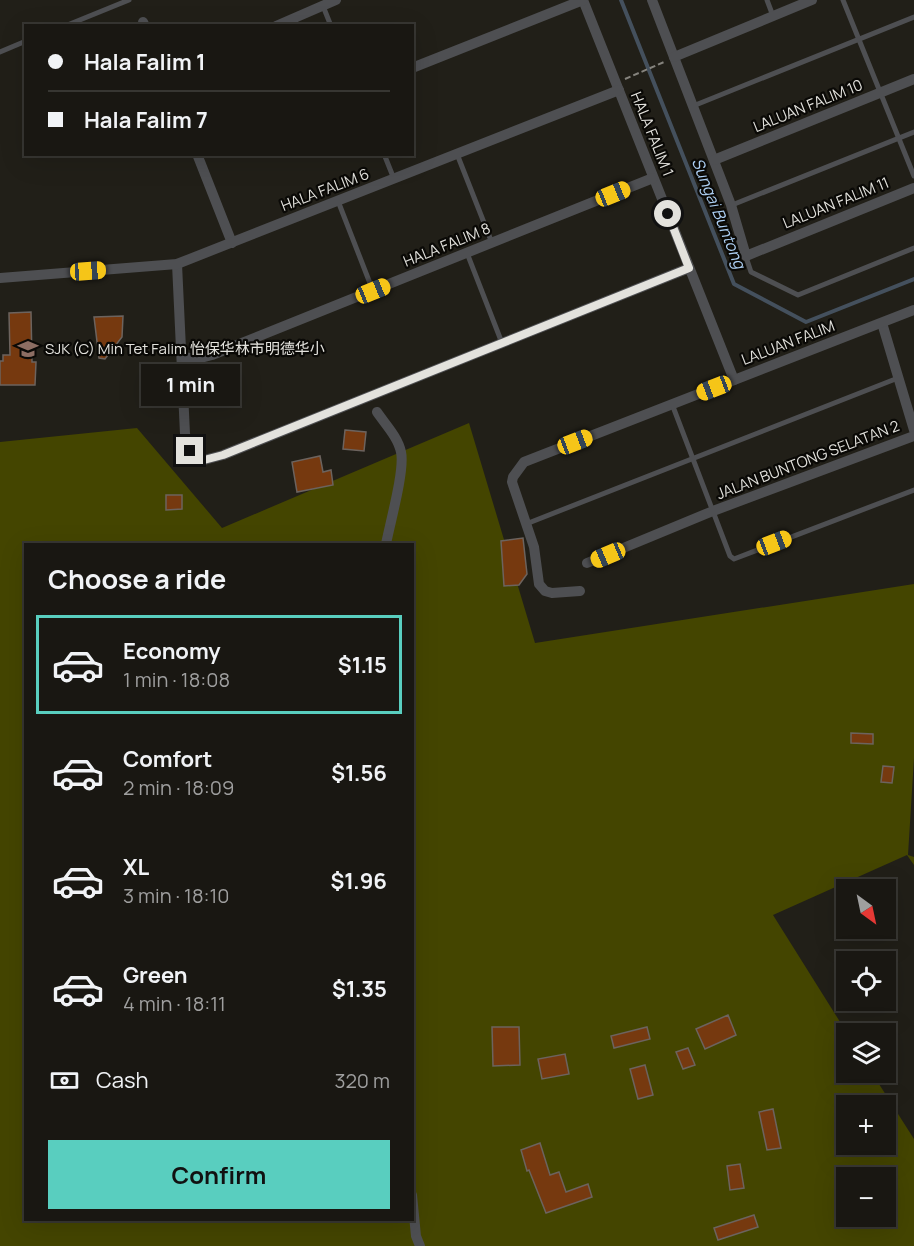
<!DOCTYPE html>
<meta charset="utf-8">
<style>
:root{--surface:#191712;--page:#22201b;--text:#f1f3f6;--muted:#9f9f9f;--line:#373632;--accent:#59cebf}
body{margin:0;font-family:Manrope,"Noto Sans SC",sans-serif;background:var(--page);color:var(--text);height:100vh;display:flex;flex-direction:column;font-size:22px;white-space:nowrap}
*{box-sizing:border-box;margin:0}
p{font-size:20px;color:var(--muted)}
.icon{flex:none;width:33px;height:33px;fill:none;stroke:currentColor;stroke-width:2;stroke-linecap:round;stroke-linejoin:round}
.map{position:relative;flex:1;overflow:hidden}
.details{position:absolute;left:24px;top:543px;width:390px;height:678px;display:flex;flex-direction:column;background:var(--surface);border-radius:0px;box-shadow:0 6px 24px #0002,0 0 0 2px var(--line)}
.details>*{flex:none}
.top-card{position:absolute;left:24px;top:24px;width:390px;height:132px;border-radius:0px;box-shadow:0 6px 24px #0002,0 0 0 2px var(--line);display:grid;align-content:center;height:132px;padding:0 24px;background:var(--surface)}
.needle{width:39px;rotate:147deg}
.buttons{position:absolute;left:836px;top:879px;display:grid;gap:12px}
.buttons a{display:grid;place-items:center;width:60px;height:60px;border-radius:0px;background:var(--surface);box-shadow:0 6px 24px #0002,0 0 0 2px var(--line);font-size:30px}
.end{position:absolute;width:27px;height:27px;margin:-14px;border:8px solid #e3e2dd;background:#111;box-shadow:0 0 0 3px #111}
.from{border-radius:50%}
.bubble{position:absolute;height:42px;border-radius:0px;background:var(--surface);box-shadow:0 6px 24px #0002,0 0 0 2px var(--line);font-size:20px;font-weight:700;line-height:42px;text-align:center}
.car{position:absolute;width:18px;height:36px;margin:-18px -9px;border-radius:8px;box-shadow:0 0 4px 2px #0007;background:linear-gradient(#f5c518 24%,#345 0 40%,#f5c518 0 76%,#345 0 86%,#f5c518 0)}
.top-card b{display:flex;align-items:center;gap:21px;height:57px;font-size:22px}
.top-card b+b{border-top:2px solid var(--line)}
.top-card i{width:15px;height:15px;background:var(--text)}
ul{padding:0;list-style:none}
li{display:flex;align-items:center;gap:18px;height:99px;margin:0 12px 9px;padding:0 12px;border:3px solid transparent;border-radius:0px}
li div{flex:1}
li b{display:block;font-size:22px}
li em{font-style:normal;font-weight:700}
li.active{border-color:var(--accent)}
li>.icon{width:54px;height:54px;stroke-width:1.5}
h2{padding:0 24px;font-size:27px;line-height:72px}
.pay{display:flex;align-items:center;gap:15px;height:66px;padding:0 24px;font-size:22px}
.pay p{margin-inline-start:auto}
.cta{display:flex;gap:12px;margin-top:auto;padding:12px 24px}
.cta a{flex:1;height:69px;border-radius:0px;background:var(--accent);color:#111;font-size:24px;font-weight:700;line-height:69px;text-align:center}
.map>svg:first-child{display:block}
.green{fill:#444500;fill-rule:evenodd}
.lines{fill:none;stroke-linecap:round;stroke-linejoin:round}
.stream{stroke:#44505d;stroke-width:4}
.building{fill:#76390f;stroke:#6c635e;stroke-width:1.5}
.path{stroke:#85837d;stroke-width:2;stroke-dasharray:6 3;stroke-linecap:butt}
.service{stroke:#4e4f52;stroke-width:5}
.minor{stroke:#4e4f52;stroke-width:10}
.route{stroke:#e3e2dd;stroke-width:8}
.labels{text-anchor:middle;stroke-width:4.5;stroke-linejoin:round;paint-order:stroke}
.street-label{font-size:15px;fill:#e3e2dd;stroke:#0a0906}
.poi-label{font-size:15px;fill:#e3e2dd;stroke:#0a0906;text-anchor:start}
.water-label{font-size:16px;font-style:italic;fill:#adcff3;stroke:#0a0906}
</style>
<div class="map">
<svg width="914" height="1246" viewBox="0 0 914 1246">
<rect width="100%" height="100%" fill="#211f18"/>
<path class="green" d="M469,423L535,643L914,584V758L908,855L914,857V865L907,855L773,915L847,1033L846,1072L872,1073L914,1139V1246H0V442L137,428L222,528ZM26,544H412V1220H26ZM846,1106H885V1144H846ZM846,1178H885V1216H846Z"/>
<g class="lines">
<path class="stream" d="M621,0L734,284L806,322L914,279"/>
</g>
<g class="building">
<path d="M31,312L32,362H36L35,385H0V361H3V355H10L9,313Z"/>
<path d="M123,316L122,337L105,359L99,358L94,317Z"/>
<path d="M345,430L366,432L364,451L343,449Z"/>
<path d="M320,456L323,472L331,470L333,485L297,492L292,462Z"/>
<path d="M166,495H182V509L166,510Z"/>
<path d="M523,538L527,574L519,585L504,586L501,541Z"/>
<path d="M851,733L873,734V744L851,743Z"/>
<path d="M883,766L894,767L892,783L881,782Z"/>
<path d="M728,1015L736,1035L705,1049L696,1029Z"/>
<path d="M492,1027H519L520,1065L493,1066Z"/>
<path d="M647,1027L650,1039L614,1048L611,1036Z"/>
<path d="M688,1048L695,1065L683,1069L676,1052Z"/>
<path d="M565,1054L569,1074L542,1079L538,1059Z"/>
<path d="M645,1065L653,1095L638,1099L630,1069Z"/>
<path d="M773,1109L781,1148L767,1150L759,1112Z"/>
<path d="M540,1143L550,1175L559,1172L566,1192L588,1184L592,1197L546,1213L529,1170L527,1171L521,1150Z"/>
<path d="M740,1164L744,1188L730,1190L727,1166Z"/>
<path d="M754,1215L758,1227L718,1240L714,1228Z"/>
</g>
<g class="lines">
<path class="path" d="M625,79L664,62"/>
<g class="service">
<path d="M767,0L773,16"/>
<path d="M843,0L914,176"/>
<path d="M323,6L331,26"/>
<path d="M65,26L129,0"/>
<path d="M0,52L26,41"/>
<path d="M693,106L914,17"/>
<path d="M384,154L394,179"/>
<path d="M457,154L492,243"/>
<path d="M338,201L373,291"/>
<path d="M732,205L914,132"/>
<path d="M467,253L502,343"/>
<path d="M746,257L751,272L798,295L914,248"/>
<path d="M672,404L730,556L734,559L914,490"/>
<path d="M526,524L898,378"/>
</g>
<g class="minor">
<path d="M583,0L734,380"/>
<path d="M652,0L731,205L746,256L914,188"/>
<path d="M143,22L145,26"/>
<path d="M276,26L336,0"/>
<path d="M674,57L812,0"/>
<path d="M412,68L583,0"/>
<path d="M197,154L232,243"/>
<path d="M714,160L914,79"/>
<path d="M177,264L185,434L190,451L204,460L223,455L689,268"/>
<path d="M0,278L177,264L619,90"/>
<path d="M882,323L914,430"/>
<path d="M183,357L197,359L212,355L653,178"/>
<path d="M377,412C385,424 398,437 401,452C405,470 390,523 386,544"/>
<path d="M587,563L713,511L914,436"/>
<path d="M580,591L552,593L545,591L539,584L534,547L512,482L513,477L524,462L914,310"/>
<path d="M412,1195L416,1236L420,1246"/>
</g>
</g>
<g class="lines">
<path class="route" d="M190,451L204,460L223,455L689,268L668,214"/>
</g>
<defs>
<g id="school-bare" transform="scale(1.62)"><path d="M0-5L7-2L0 1L-7-2ZM-4 1L0 2.5L4 1V4Q0 6-4 4Z" fill="#8d6e63" stroke="#0a0906" stroke-width="2.5" paint-order="stroke"/></g>
</defs>
<g fill-rule="evenodd">
<use href="#school-bare" x="28" y="349"/>
</g>
<g class="labels">
<g class="street-label">
<text transform="translate(808 106) rotate(-22)" y="5">LALUAN FALIM 10</text>
<text transform="translate(652 134) rotate(68)" y="5">HALA FALIM 1</text>
<text transform="translate(325 190) rotate(-21)" y="5">HALA FALIM 6</text>
<text transform="translate(836 203) rotate(-22)" y="5">LALUAN FALIM 11</text>
<text transform="translate(447 245) rotate(-22)" y="5">HALA FALIM 8</text>
<text transform="translate(788 343) rotate(-21)" y="5">LALUAN FALIM</text>
<text transform="translate(808 460) rotate(-21)" y="5">JALAN BUNTONG SELATAN 2</text>
</g>
<g class="poi-label">
<text x="45" y="354">SJK (C) Min Tet Falim 怡保华林市明德华小</text>
</g>
<g class="water-label">
<text transform="translate(719 213) rotate(68)" y="6">Sungai Buntong</text>
</g>
</g>
</svg>
<div class="buttons">
<a><svg class="needle" viewBox="-14 -14 28 28"><path d="M0-13l5 13h-10z" fill="#e53935"/><path d="M0 13l5-13h-10z" fill="#9f9f9f"/></svg></a>
<a><svg class="icon" aria-label="locate" viewBox="0 0 24 24"><circle cx="12" cy="12" r="6"/><path d="M12 2v4M12 18v4M2 12h4M18 12h4"/></svg></a>
<a><svg class="icon" aria-label="layers" viewBox="0 0 24 24"><path d="M12 4l9 5-9 5-9-5zM3 14l9 5 9-5"/></svg></a>
<a>+</a>
<a>−</a>
</div>
<i class="end from" style="left:668px;top:214px"></i>
<i class="end" style="left:190px;top:451px"></i>
<div class="bubble" style="left:141px;top:364px;width:99px">1 min</div>
<i class="car" style="left:613px;top:194px;rotate:68deg"></i>
<i class="car" style="left:88px;top:271px;rotate:86deg"></i>
<i class="car" style="left:373px;top:291px;rotate:68deg"></i>
<i class="car" style="left:714px;top:388px;rotate:249deg"></i>
<i class="car" style="left:575px;top:442px;rotate:69deg"></i>
<i class="car" style="left:774px;top:543px;rotate:69deg"></i>
<i class="car" style="left:608px;top:555px;rotate:247deg"></i>
<div class="top-card">
<b><i class="from"></i>Hala Falim 1</b>
<b><i></i>Hala Falim 7</b>
</div>
<section class="details">
<h2>Choose a ride</h2>
<ul>
<li class="active"><svg class="icon" aria-label="car" viewBox="0 0 24 24"><path d="M5 17H2v-5l4-1 3-4h7l3 4 3 1v5h-3M9 17h6M6 11h13"/><circle cx="7" cy="17" r="2"/><circle cx="17" cy="17" r="2"/></svg><div><b>Economy</b><p>1 min · 18:08</p></div><em>$1.15</em></li>
<li><svg class="icon" aria-label="car" viewBox="0 0 24 24"><path d="M5 17H2v-5l4-1 3-4h7l3 4 3 1v5h-3M9 17h6M6 11h13"/><circle cx="7" cy="17" r="2"/><circle cx="17" cy="17" r="2"/></svg><div><b>Comfort</b><p>2 min · 18:09</p></div><em>$1.56</em></li>
<li><svg class="icon" aria-label="car" viewBox="0 0 24 24"><path d="M5 17H2v-5l4-1 3-4h7l3 4 3 1v5h-3M9 17h6M6 11h13"/><circle cx="7" cy="17" r="2"/><circle cx="17" cy="17" r="2"/></svg><div><b>XL</b><p>3 min · 18:10</p></div><em>$1.96</em></li>
<li><svg class="icon" aria-label="car" viewBox="0 0 24 24"><path d="M5 17H2v-5l4-1 3-4h7l3 4 3 1v5h-3M9 17h6M6 11h13"/><circle cx="7" cy="17" r="2"/><circle cx="17" cy="17" r="2"/></svg><div><b>Green</b><p>4 min · 18:11</p></div><em>$1.35</em></li>
</ul>
<div class="pay"><svg class="icon" aria-label="cash" viewBox="0 0 24 24"><path d="M3 7h18v10H3z"/><circle cx="12" cy="12" r="2"/></svg>Cash<p>320 m</p></div>
<div class="cta"><a>Confirm</a></div>
</section>
</div>
